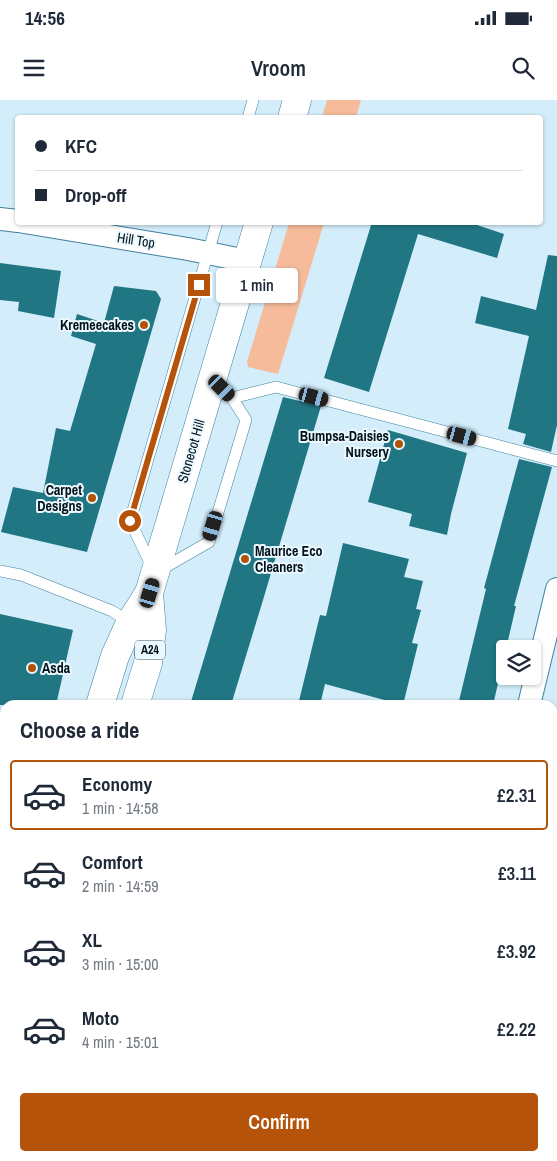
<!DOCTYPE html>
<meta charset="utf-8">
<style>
:root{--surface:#fff;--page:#f6f6f7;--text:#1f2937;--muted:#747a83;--line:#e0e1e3;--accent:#b45309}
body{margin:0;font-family:"Archivo Narrow",sans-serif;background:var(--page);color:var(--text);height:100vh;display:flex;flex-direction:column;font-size:19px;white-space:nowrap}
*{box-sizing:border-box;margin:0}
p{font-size:16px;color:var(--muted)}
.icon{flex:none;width:28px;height:28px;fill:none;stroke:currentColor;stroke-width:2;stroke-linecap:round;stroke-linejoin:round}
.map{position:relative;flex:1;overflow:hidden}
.sheet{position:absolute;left:0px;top:600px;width:558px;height:461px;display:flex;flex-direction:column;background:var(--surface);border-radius:15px 15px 0 0;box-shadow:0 1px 4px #0004}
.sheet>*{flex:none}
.top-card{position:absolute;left:15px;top:15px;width:528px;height:110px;border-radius:5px;box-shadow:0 1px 4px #0004;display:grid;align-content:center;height:110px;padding:0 20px;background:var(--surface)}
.buttons{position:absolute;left:496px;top:540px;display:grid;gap:10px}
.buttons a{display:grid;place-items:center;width:45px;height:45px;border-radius:5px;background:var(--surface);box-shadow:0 1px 4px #0004;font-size:25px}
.end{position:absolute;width:22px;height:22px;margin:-11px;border:6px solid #b45309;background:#fff;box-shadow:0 0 0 2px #fff}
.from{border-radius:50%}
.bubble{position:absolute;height:35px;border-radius:5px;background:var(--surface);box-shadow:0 1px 4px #0004;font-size:16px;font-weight:600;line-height:35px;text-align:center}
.car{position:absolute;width:15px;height:30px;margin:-15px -8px;border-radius:6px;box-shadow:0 0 4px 1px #0007;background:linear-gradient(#222 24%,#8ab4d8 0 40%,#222 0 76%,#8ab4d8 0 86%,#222 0)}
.top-card b{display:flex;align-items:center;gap:18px;height:48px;font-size:19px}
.top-card b+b{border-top:1px solid var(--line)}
.top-card i{width:12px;height:12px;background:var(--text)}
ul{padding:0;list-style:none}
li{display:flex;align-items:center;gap:15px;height:70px;margin:0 10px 8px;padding:0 10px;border:2px solid transparent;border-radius:5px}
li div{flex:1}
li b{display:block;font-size:19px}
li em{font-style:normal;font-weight:600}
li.on{border-color:var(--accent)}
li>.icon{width:45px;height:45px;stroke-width:1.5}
h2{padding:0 20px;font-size:22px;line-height:60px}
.button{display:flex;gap:10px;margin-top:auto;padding:10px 20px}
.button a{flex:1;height:58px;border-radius:5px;background:var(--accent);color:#fff;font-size:20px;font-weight:600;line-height:58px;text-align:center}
.status{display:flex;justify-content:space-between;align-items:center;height:35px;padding:0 25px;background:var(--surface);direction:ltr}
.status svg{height:14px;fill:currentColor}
header{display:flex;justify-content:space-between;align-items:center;height:65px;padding:0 20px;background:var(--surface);font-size:22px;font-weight:600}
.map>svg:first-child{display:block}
.green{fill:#f5bb9b}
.building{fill:#217683}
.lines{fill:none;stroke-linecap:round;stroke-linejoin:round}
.lane-casing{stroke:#41829f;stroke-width:12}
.street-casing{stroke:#41829f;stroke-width:24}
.secondary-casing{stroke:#41829f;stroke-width:29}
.highway-casing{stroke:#41829f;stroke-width:29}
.lane{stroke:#fff;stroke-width:11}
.street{stroke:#fff;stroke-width:22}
.secondary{stroke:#fff;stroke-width:28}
.highway{stroke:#fff;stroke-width:28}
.route{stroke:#b45309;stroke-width:6}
.poi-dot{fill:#b15206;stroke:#ebf8fe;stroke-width:2}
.labels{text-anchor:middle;stroke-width:4;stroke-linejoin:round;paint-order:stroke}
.shield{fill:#ebf8fe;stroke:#46565f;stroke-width:1}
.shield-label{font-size:12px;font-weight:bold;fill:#00101b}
.street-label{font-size:14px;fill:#00101b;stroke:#ebf8fe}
.poi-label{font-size:14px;font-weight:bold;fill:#00101b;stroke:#ebf8fe;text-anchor:end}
</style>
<div class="status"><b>14:56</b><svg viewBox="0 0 49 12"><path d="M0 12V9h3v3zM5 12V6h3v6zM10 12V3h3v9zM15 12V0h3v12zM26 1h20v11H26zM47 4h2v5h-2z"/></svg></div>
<header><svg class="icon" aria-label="menu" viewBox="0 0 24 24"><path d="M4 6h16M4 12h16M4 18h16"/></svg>Vroom<svg class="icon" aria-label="search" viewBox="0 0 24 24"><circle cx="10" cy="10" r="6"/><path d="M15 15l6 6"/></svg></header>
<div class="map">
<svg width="557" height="1061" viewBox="0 0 557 1061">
<rect width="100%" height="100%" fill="#d3edfa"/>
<g class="green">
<path d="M327,0H361L356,17H322Z"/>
<path d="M289,123H324L278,274L248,267L247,262Z"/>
<path d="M7,1056H48L47,1061H5Z"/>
</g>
<g class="building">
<path d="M372,122H468L504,134L497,158L418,134L369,292L324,278Z"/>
<path d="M548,155L557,156V325L551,352L523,344L526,334L508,329L529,236L475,223L481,196L536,210Z"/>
<path d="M0,163L61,171L54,218L18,211L19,202L0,200Z"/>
<path d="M114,186L156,191L161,199L87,452L1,432L13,387L43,393L56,328L70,331L96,244L71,236L77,214L104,223Z"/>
<path d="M283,297L321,306L263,500L231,605H190Z"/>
<path d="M388,330L467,353L451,414L447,435L409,426L412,414L368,402Z"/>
<path d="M519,359L552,367L514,506H516L493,605H458L486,489L484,488Z"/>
<path d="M343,443L409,459L404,477L423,481L416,509L421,510L412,543L418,544L403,605L325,584L320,605H298L320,515L326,516Z"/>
<path d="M0,514L73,530L56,605H0Z"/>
</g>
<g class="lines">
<g class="lane-casing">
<g id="lane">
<path d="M248,18L253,0"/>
<path d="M214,280L232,298L246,320L209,442L155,473L130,421L217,122"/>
<path d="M232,298L276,287L557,361"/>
<path d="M0,471L21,475L112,511L131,523"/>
<path d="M0,808L5,810"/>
</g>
</g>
<g class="street-casing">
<g id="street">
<path d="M0,119L18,121"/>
<path d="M24,122L188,149L247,161"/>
<path d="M529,605L557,489"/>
</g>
</g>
<g class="secondary-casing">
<g id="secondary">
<path d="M0,696L5,697"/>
<path d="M552,859L557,861"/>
</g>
</g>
<g class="highway-casing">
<g id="highway">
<path d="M292,18L297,0"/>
<path d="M100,605L115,556L130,523L149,493L259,122"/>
<path d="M135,605L148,563L152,530L149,493"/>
<path d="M0,984L5,968"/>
</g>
</g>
<use href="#lane" class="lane"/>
<use href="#street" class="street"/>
<use href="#secondary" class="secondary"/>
<use href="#highway" class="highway"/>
</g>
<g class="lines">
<path class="route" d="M130,421L199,185"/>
</g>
<g class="poi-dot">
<circle cx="144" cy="225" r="5"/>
<circle cx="399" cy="344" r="5"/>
<circle cx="92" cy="398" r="5"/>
<circle cx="245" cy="459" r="5"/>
<circle cx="32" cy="568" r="5"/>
</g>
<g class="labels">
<rect class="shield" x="135" y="540.5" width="30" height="19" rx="4"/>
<g class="shield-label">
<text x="150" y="554">A24</text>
</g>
<g class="street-label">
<text transform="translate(136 140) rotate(9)" y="5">Hill Top</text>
<text transform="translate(191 351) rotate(-74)" y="5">Stonecot Hill</text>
</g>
<g class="poi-label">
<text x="134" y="230">Kremeecakes</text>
<text x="389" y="341">Bumpsa-Daisies<tspan x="389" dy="16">Nursery</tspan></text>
<text x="82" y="395">Carpet<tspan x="82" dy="16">Designs</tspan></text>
<text x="255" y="456" text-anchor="start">Maurice Eco<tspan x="255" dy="16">Cleaners</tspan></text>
<text x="42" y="573" text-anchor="start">Asda</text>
</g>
</g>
</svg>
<div class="buttons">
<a><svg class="icon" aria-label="layers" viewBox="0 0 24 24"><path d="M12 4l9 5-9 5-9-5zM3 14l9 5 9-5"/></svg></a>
</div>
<i class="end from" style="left:130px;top:421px"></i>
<i class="end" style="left:199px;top:185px"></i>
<div class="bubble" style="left:216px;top:168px;width:82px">1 min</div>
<i class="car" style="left:222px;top:288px;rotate:135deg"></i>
<i class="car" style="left:314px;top:297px;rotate:105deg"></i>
<i class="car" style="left:462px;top:336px;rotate:105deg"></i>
<i class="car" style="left:213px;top:426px;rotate:197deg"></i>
<i class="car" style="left:150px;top:493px;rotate:17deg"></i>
<div class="top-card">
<b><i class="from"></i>KFC</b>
<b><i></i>Drop-off</b>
</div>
<section class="sheet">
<h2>Choose a ride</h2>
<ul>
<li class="on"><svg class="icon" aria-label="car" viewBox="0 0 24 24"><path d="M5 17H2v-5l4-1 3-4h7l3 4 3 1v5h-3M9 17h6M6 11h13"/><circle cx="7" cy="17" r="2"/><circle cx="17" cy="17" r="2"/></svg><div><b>Economy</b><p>1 min · 14:58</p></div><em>£2.31</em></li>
<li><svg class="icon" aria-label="car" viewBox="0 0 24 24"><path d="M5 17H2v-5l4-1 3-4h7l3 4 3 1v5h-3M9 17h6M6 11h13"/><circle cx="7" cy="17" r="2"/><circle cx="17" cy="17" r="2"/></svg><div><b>Comfort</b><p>2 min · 14:59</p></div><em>£3.11</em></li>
<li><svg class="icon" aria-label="car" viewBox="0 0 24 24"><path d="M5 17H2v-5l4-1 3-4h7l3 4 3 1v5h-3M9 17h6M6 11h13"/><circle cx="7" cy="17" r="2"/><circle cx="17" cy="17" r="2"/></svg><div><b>XL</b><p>3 min · 15:00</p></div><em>£3.92</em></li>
<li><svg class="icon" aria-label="car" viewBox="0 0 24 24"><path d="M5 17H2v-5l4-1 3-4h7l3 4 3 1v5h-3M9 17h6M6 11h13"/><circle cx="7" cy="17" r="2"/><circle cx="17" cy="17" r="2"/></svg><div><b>Moto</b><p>4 min · 15:01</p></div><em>£2.22</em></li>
</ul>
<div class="button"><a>Confirm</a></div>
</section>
</div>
